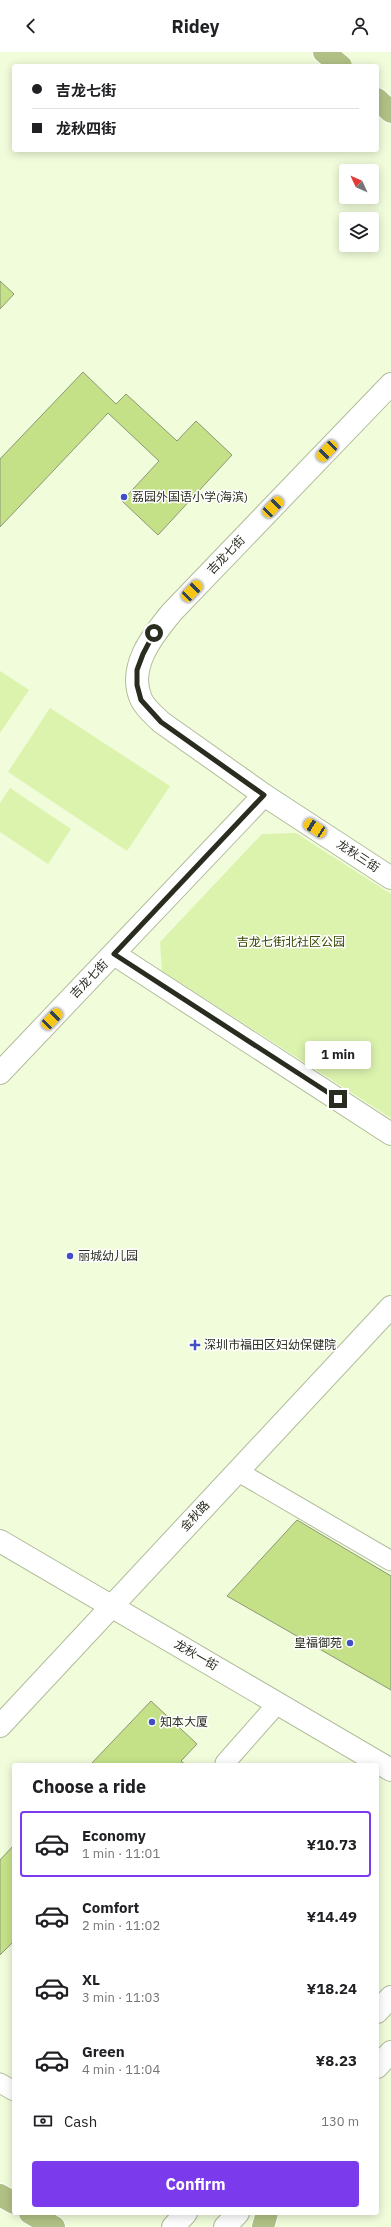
<!DOCTYPE html>
<meta charset="utf-8">
<style>
:root{--surface:#fff;--page:#f2f2f2;--text:#202124;--muted:#757577;--line:#e0e0e0;--accent:#7c3aed}
body{margin:0;font-family:"IBM Plex Sans","Noto Sans SC",sans-serif;background:var(--page);color:var(--text);height:100vh;display:flex;flex-direction:column;font-size:15px;white-space:nowrap}
*{box-sizing:border-box;margin:0}
p{font-size:13px;color:var(--muted)}
.icon{flex:none;width:22px;height:22px;fill:none;stroke:currentColor;stroke-width:2;stroke-linecap:round;stroke-linejoin:round}
.map{position:relative;flex:1;overflow:hidden}
.sheet{position:absolute;left:12px;top:1711px;width:367px;height:452px;display:flex;flex-direction:column;background:var(--surface);border-radius:4px;box-shadow:0 2px 10px #0003}
.sheet>*{flex:none}
.banner{position:absolute;left:12px;top:12px;width:367px;height:88px;border-radius:4px;box-shadow:0 2px 10px #0003;display:grid;align-content:center;height:88px;padding:0 20px;background:var(--surface)}
.needle{width:26px;rotate:314deg}
.controls{position:absolute;left:339px;top:112px;display:grid;gap:8px}
.controls a{display:grid;place-items:center;width:40px;height:40px;border-radius:4px;background:var(--surface);box-shadow:0 2px 10px #0003;font-size:20px}
.end{position:absolute;width:18px;height:18px;margin:-9px;border:5px solid #292d20;background:#fff;box-shadow:0 0 0 2px #fff}
.from{border-radius:50%}
.bubble{position:absolute;height:28px;border-radius:4px;background:var(--surface);box-shadow:0 2px 10px #0003;font-size:13px;font-weight:800;line-height:28px;text-align:center}
.car{position:absolute;width:12px;height:24px;margin:-12px -6px;border-radius:5px;box-shadow:0 0 3px 1px #0007;background:linear-gradient(#f5c518 24%,#345 0 40%,#f5c518 0 76%,#345 0 86%,#f5c518 0)}
.banner b{display:flex;align-items:center;gap:14px;height:38px;font-size:15px}
.banner b+b{border-top:1px solid var(--line)}
.banner i{width:10px;height:10px;background:var(--text)}
ul{padding:0;list-style:none}
li{display:flex;align-items:center;gap:12px;height:66px;margin:0 8px 6px;padding:0 12px;border:2px solid transparent;border-radius:4px}
li div{flex:1}
li b{display:block;font-size:15px}
li em{font-style:normal;font-weight:800}
li.on{border-color:var(--accent)}
li>.icon{width:36px;height:36px;stroke-width:1.5}
h2{padding:0 20px;font-size:18px;line-height:48px}
.pay{display:flex;align-items:center;gap:10px;height:44px;padding:0 20px;font-size:15px}
.pay p{margin-inline-start:auto}
.action{display:flex;gap:8px;margin-top:auto;padding:8px 20px}
.action a{flex:1;height:46px;border-radius:4px;background:var(--accent);color:#fff;font-size:16px;font-weight:800;line-height:46px;text-align:center}
header{display:flex;justify-content:space-between;align-items:center;height:52px;padding:0 20px;background:var(--surface);font-size:18px;font-weight:800}
.map>svg:first-child{display:block}
.green{fill:#dcf3ae}
.building{fill:#c5e188;stroke:#8c9778}
.lines{fill:none;stroke-linecap:round;stroke-linejoin:round}
.service-casing{stroke:#b0bc9b;stroke-width:21}
.minor-casing{stroke:#b0bc9b;stroke-width:24}
.secondary-casing{stroke:#b0bc9b;stroke-width:24}
.primary-casing{stroke:#fff;stroke-width:24}
.service{stroke:#fff;stroke-width:19}
.minor{stroke:#fff;stroke-width:22}
.secondary{stroke:#fff;stroke-width:22}
.primary{stroke:#b1c185;stroke-width:22}
.route{stroke:#292d20;stroke-width:5}
.poi-dot{fill:#424ec3;stroke:#fff;stroke-width:1.5}
.labels{text-anchor:middle;stroke-width:3;stroke-linejoin:round;paint-order:stroke}
.poi-label{font-size:12px;fill:#292d20;stroke:#fff;text-anchor:start}
.street-label{font-size:12px;fill:#292d20;stroke:#fff}
.park-label{font-size:12px;fill:#384804;stroke:#fff}
</style>
<header><svg class="icon" aria-label="back" viewBox="0 0 24 24"><path d="M15 5l-7 7 7 7"/></svg>Ridey<svg class="icon" aria-label="person" viewBox="0 0 24 24"><circle cx="12" cy="8" r="4"/><path d="M4 21q1-7 8-7t8 7"/></svg></header>
<div class="map">
<svg width="391" height="2175" viewBox="0 0 391 2175">
<rect width="100%" height="100%" fill="#f0fcda"/>
<g class="green">
<path d="M0,619L29,638L0,681Z"/>
<path d="M50,656L170,734L127,799L8,720Z"/>
<path d="M10,736L71,777L48,812L0,780V751Z"/>
<path d="M296,781L391,842V1066L162,919L160,890L262,782Z"/>
</g>
<g class="building">
<path d="M0,229L14,242L0,257Z"/>
<path d="M83,320L116,352L126,342L177,389L196,369L232,403L158,483L122,449L159,409L108,361L0,475V407Z"/>
<path d="M297,1468L391,1524V1638L227,1544Z"/>
<path d="M151,1649L197,1692L181,1709L186,1713H90Z"/>
<path d="M14,1793V1889L0,1903V1808Z"/>
</g>
<g class="lines">
<g class="service-casing">
<g id="service">
<path d="M237,1419L391,1509"/>
<path d="M228,1713L225,1711L278,1651"/>
<path d="M0,2031L14,2039"/>
</g>
</g>
<g class="minor-casing">
<g id="minor">
<path d="M264,743L391,826"/>
<path d="M114,902L391,1082"/>
<path d="M0,1021L264,743L161,670C154,663 145,656 141,647C127,615 153,583 172,560L391,332"/>
<path d="M0,1489L391,1718"/>
<path d="M0,1674L391,1255"/>
</g>
</g>
<g class="secondary-casing">
<g id="secondary">
<path d="M377,1960L391,1945"/>
<path d="M377,2015L391,2000"/>
<path d="M173,2175L186,2161"/>
<path d="M225,2175L238,2161"/>
</g>
</g>
<g class="primary-casing">
<g id="primary">
<path d="M324,0L341,14"/>
<path d="M377,47L391,60"/>
<path d="M0,2143L14,2151"/>
<path d="M30,2161L54,2175"/>
<path d="M263,2175L267,2161"/>
</g>
</g>
<use href="#service" class="service"/>
<use href="#minor" class="minor"/>
<use href="#secondary" class="secondary"/>
<use href="#primary" class="primary"/>
</g>
<g class="lines">
<path class="route" d="M154,581L143,602L137,618V633L141,648L161,670L264,743L114,902L338,1047"/>
</g>
<g class="poi-dot">
<circle cx="124" cy="445" r="4"/>
<circle cx="70" cy="1204" r="4"/>
<path d="M193 1287h4v4h4v4h-4v4h-4v-4h-4v-4h4z"/>
<circle cx="350" cy="1591" r="4"/>
<circle cx="152" cy="1670" r="4"/>
</g>
<g class="labels">
<g class="poi-label">
<text x="132" y="449">荔园外国语小学(海滨)</text>
<text x="78" y="1208">丽城幼儿园</text>
<text x="204" y="1297">深圳市福田区妇幼保健院</text>
<text x="342" y="1595" text-anchor="end">皇福御苑</text>
<text x="160" y="1674">知本大厦</text>
</g>
<g class="street-label">
<text transform="translate(226 503) rotate(-46)" y="4">吉龙七街</text>
<text transform="translate(358 804) rotate(33)" y="4">龙秋三街</text>
<text transform="translate(89 927) rotate(-46)" y="4">吉龙七街</text>
<text transform="translate(195 1464) rotate(-47)" y="4">金秋路</text>
<text transform="translate(196 1603) rotate(30)" y="4">龙秋一街</text>
</g>
<g class="park-label">
<text x="291" y="894">吉龙七街北社区公园</text>
</g>
</g>
</svg>
<div class="controls">
<a><svg class="needle" viewBox="-14 -14 28 28"><path d="M0-13l5 13h-10z" fill="#e53935"/><path d="M0 13l5-13h-10z" fill="#757577"/></svg></a>
<a><svg class="icon" aria-label="layers" viewBox="0 0 24 24"><path d="M12 4l9 5-9 5-9-5zM3 14l9 5 9-5"/></svg></a>
</div>
<i class="end from" style="left:154px;top:581px"></i>
<i class="end" style="left:338px;top:1047px"></i>
<div class="bubble" style="left:305px;top:989px;width:66px">1 min</div>
<i class="car" style="left:327px;top:399px;rotate:224deg"></i>
<i class="car" style="left:273px;top:455px;rotate:44deg"></i>
<i class="car" style="left:192px;top:539px;rotate:44deg"></i>
<i class="car" style="left:315px;top:776px;rotate:303deg"></i>
<i class="car" style="left:52px;top:967px;rotate:44deg"></i>
<div class="banner">
<b><i class="from"></i>吉龙七街</b>
<b><i></i>龙秋四街</b>
</div>
<section class="sheet">
<h2>Choose a ride</h2>
<ul>
<li class="on"><svg class="icon" aria-label="car" viewBox="0 0 24 24"><path d="M5 17H2v-5l4-1 3-4h7l3 4 3 1v5h-3M9 17h6M6 11h13"/><circle cx="7" cy="17" r="2"/><circle cx="17" cy="17" r="2"/></svg><div><b>Economy</b><p>1 min · 11:01</p></div><em>¥10.73</em></li>
<li><svg class="icon" aria-label="car" viewBox="0 0 24 24"><path d="M5 17H2v-5l4-1 3-4h7l3 4 3 1v5h-3M9 17h6M6 11h13"/><circle cx="7" cy="17" r="2"/><circle cx="17" cy="17" r="2"/></svg><div><b>Comfort</b><p>2 min · 11:02</p></div><em>¥14.49</em></li>
<li><svg class="icon" aria-label="car" viewBox="0 0 24 24"><path d="M5 17H2v-5l4-1 3-4h7l3 4 3 1v5h-3M9 17h6M6 11h13"/><circle cx="7" cy="17" r="2"/><circle cx="17" cy="17" r="2"/></svg><div><b>XL</b><p>3 min · 11:03</p></div><em>¥18.24</em></li>
<li><svg class="icon" aria-label="car" viewBox="0 0 24 24"><path d="M5 17H2v-5l4-1 3-4h7l3 4 3 1v5h-3M9 17h6M6 11h13"/><circle cx="7" cy="17" r="2"/><circle cx="17" cy="17" r="2"/></svg><div><b>Green</b><p>4 min · 11:04</p></div><em>¥8.23</em></li>
</ul>
<div class="pay"><svg class="icon" aria-label="cash" viewBox="0 0 24 24"><path d="M3 7h18v10H3z"/><circle cx="12" cy="12" r="2"/></svg>Cash<p>130 m</p></div>
<div class="action"><a>Confirm</a></div>
</section>
</div>
